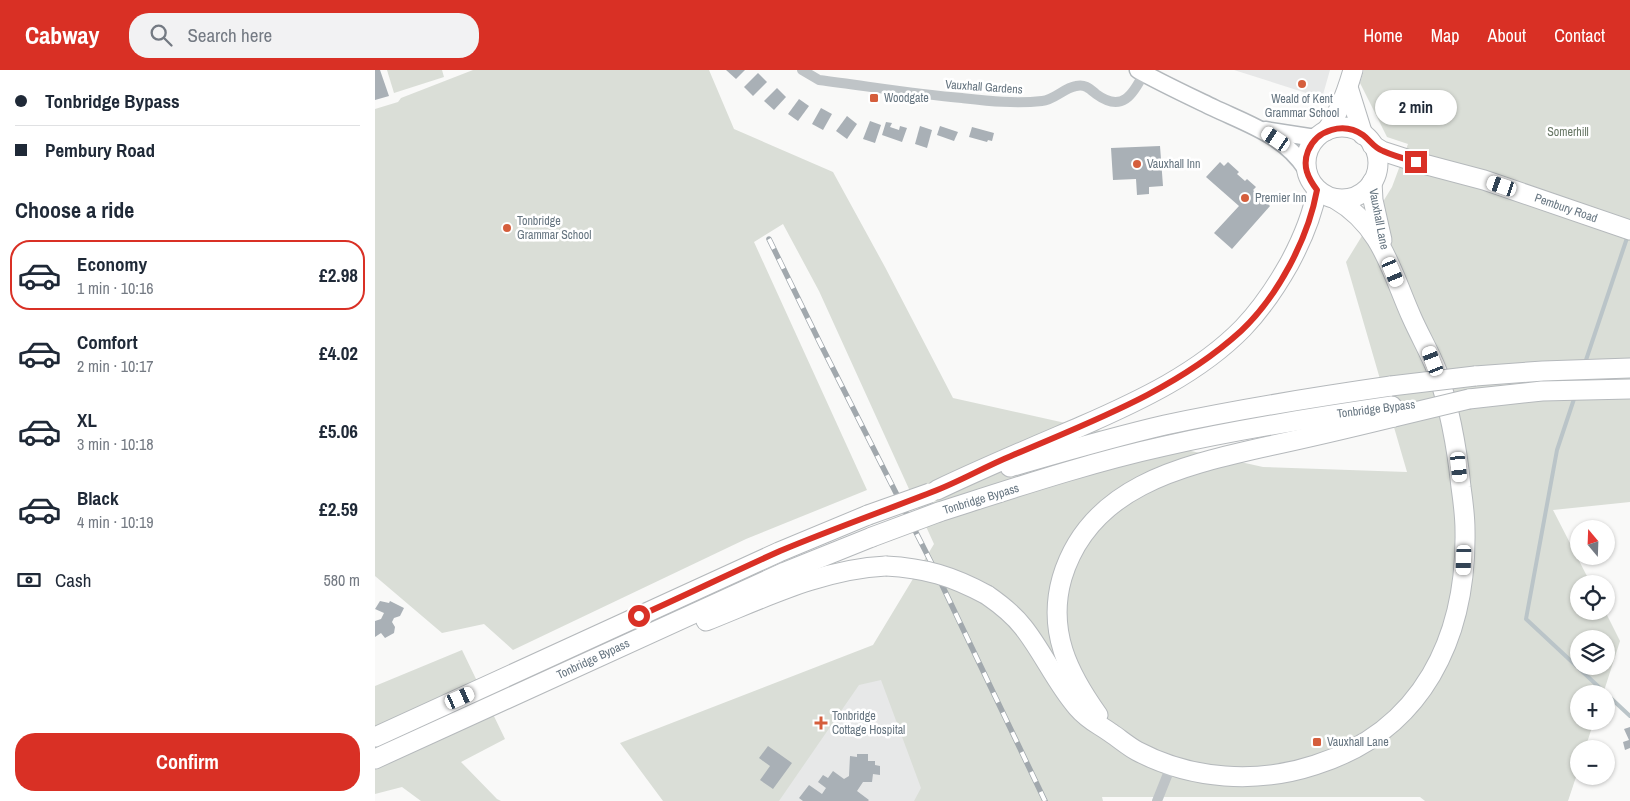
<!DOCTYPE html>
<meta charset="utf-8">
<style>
:root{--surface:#fff;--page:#f2f2f3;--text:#1f2937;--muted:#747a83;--line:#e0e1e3;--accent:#d93025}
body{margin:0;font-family:"Archivo Narrow",sans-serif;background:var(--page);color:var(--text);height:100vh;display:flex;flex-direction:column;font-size:19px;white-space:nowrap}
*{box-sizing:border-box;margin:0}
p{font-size:16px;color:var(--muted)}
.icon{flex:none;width:28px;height:28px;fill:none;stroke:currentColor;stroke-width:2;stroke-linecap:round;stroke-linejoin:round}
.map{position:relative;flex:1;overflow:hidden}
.sheet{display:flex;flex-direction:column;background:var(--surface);width:375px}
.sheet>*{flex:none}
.guide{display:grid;align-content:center;height:110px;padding:0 15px;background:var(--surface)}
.needle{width:32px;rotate:341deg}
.controls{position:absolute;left:1195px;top:450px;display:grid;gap:10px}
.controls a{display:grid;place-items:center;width:45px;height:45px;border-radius:50%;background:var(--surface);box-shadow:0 1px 4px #0004;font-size:25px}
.end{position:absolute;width:22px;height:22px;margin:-11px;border:6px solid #d93025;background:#fff;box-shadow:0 0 0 2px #fff}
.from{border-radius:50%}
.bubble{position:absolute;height:35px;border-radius:18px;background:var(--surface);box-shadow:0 1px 4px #0004;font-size:16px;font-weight:800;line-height:35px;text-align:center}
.car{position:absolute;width:15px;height:30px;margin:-15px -8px;border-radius:6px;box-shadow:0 0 4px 1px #0007;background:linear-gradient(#fff 24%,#345 0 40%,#fff 0 76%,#345 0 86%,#fff 0)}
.guide b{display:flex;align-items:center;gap:18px;height:48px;font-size:19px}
.guide b+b{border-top:1px solid var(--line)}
.guide i{width:12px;height:12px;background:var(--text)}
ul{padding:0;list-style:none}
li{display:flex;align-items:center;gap:15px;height:70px;margin:0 10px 8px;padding:0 5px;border:2px solid transparent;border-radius:20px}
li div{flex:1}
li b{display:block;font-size:19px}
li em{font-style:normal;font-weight:800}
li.selected{border-color:var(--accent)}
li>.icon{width:45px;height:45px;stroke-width:1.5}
h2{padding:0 15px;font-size:22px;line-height:60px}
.pay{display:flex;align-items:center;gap:12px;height:55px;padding:0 15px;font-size:19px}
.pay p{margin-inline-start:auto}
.cta{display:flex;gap:10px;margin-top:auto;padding:10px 15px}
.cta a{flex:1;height:58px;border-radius:20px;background:var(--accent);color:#fff;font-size:20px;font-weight:800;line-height:58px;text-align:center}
header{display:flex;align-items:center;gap:30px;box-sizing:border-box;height:70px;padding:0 25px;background:var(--accent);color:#fff}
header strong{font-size:24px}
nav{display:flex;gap:28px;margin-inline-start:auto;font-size:18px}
.search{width:350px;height:45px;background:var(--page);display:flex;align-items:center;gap:12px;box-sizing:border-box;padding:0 18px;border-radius:20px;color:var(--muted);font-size:19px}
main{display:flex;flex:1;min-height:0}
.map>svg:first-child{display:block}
.built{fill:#e7e8e8}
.green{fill:#daded7;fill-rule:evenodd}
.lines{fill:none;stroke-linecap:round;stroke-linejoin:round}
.stream{stroke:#bac4c8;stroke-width:4}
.building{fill:#a9b0b6}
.primary-casing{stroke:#b3b8bc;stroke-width:19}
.highway-casing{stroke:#b5b9bc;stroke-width:21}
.street{stroke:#bfc4c7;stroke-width:10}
.primary{stroke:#fff;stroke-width:16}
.highway{stroke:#fff;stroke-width:19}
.rail-casing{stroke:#a1a8ad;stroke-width:5.5}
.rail{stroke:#fff;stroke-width:4;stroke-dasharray:11;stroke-linecap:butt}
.highway-bridge-casing{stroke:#b5b9bc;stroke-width:21;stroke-linecap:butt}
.highway-bridge{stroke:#fff;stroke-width:19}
.route{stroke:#d93025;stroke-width:6}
.poi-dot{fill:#d55e3c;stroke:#fff;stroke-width:2}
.labels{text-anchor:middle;stroke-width:5;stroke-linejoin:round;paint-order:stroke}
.street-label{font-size:12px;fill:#667580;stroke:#fff}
.poi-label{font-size:12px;fill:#667580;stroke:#fff;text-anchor:start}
.park-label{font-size:12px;fill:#697866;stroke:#fff}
</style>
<header>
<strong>Cabway</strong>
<div class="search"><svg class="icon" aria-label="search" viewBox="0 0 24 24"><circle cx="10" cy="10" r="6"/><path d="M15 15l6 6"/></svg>Search here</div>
<nav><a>Home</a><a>Map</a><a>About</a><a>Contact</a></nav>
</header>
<main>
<section class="sheet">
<div class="guide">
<b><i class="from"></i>Tonbridge Bypass</b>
<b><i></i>Pembury Road</b>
</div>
<h2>Choose a ride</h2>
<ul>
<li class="selected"><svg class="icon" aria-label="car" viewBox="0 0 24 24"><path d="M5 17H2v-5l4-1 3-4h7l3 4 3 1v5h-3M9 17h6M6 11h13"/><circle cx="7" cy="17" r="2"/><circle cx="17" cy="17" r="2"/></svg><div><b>Economy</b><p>1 min · 10:16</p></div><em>£2.98</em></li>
<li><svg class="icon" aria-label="car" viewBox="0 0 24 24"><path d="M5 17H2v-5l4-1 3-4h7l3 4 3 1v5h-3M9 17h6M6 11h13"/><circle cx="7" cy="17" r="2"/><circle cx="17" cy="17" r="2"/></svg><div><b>Comfort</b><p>2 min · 10:17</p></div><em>£4.02</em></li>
<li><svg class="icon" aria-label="car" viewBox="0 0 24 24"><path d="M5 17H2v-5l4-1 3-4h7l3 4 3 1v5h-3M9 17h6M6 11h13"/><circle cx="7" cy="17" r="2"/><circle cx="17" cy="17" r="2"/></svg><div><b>XL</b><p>3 min · 10:18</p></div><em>£5.06</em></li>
<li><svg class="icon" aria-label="car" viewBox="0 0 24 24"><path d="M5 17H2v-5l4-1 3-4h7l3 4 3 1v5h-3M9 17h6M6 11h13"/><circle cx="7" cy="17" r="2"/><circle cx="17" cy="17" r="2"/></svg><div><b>Black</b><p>4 min · 10:19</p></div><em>£2.59</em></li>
</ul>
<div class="pay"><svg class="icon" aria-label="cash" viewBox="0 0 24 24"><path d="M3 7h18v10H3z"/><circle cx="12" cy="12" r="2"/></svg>Cash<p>580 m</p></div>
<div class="cta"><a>Confirm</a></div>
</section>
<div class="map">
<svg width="1255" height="731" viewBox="0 0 1255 731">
<rect width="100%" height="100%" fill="#f9f9f8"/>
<g class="built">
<path d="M859,0H955L947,28Z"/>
<path d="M516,585L578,731H321Z"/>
</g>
<g class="green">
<path d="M12,0H67L69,7L19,23Z"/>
<path d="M98,0H334L359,59L458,102L510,197L578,328L888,397L1032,402L971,192L1017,117L1033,74L1012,67L985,13L989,0H1255V432L1178,440L1216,514H1204V541H1230L1245,571L1228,624H1204V651H1219L1210,679H1204V698L1193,731H1050L1045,727H727L728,731H539L546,718L506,610L484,615L404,731H288L245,673L498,575L559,474L444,221L408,154L379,172L492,420L371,469L138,580L109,554L67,563L0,506V39L23,32L26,28ZM1204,569H1231V596H1204Z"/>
<path d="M87,580L130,669L86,692L122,729L126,731H46L27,717L0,724V616Z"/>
</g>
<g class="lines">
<g class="stream">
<path d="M1210,293L1253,165"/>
<path d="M1200,326L1182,380L1151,549L1255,646"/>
</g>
</g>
<g class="building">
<path d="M0,0H5L14,26L0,30Z"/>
<path d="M351,0H370L361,9Z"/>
<path d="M383,3L392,12L378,26L369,17Z"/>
<path d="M402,18L411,27L399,40L389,31Z"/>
<path d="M424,29L434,36L423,51L413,44Z"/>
<path d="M446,38L457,44L448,60L437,54Z"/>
<path d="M472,46L482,54L472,69L461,61Z"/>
<path d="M495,51L506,55L500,73L488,69Z"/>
<path d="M511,52L517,53L515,57L524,60L525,56L532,58L527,72L507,65Z"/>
<path d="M545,56L557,60L552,78L540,74Z"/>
<path d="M565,56L583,62L579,71L562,65Z"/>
<path d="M597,57L619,63L617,71L613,70L612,72L594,67Z"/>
<path d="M785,76L788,116L774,117V124L762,125L761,109L738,110L736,78Z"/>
<path d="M845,92L849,96L853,92L864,102L862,104L870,111L872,109L881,117L878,120L895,136L857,179L839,163L864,136L831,107Z"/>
<path d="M5,531L14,533L15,531L29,538L25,546L19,548L17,552L20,557L19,563L10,568L6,563L0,567V551L6,549L9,543L0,539Z"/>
<path d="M1255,657V678L1250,680L1248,672L1254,670L1249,659Z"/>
<path d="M393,676L417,693L398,719L385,710L395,696L384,688Z"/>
<path d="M482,684H493V691H500V695L505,696V705L498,704L497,712H488L482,721L494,730L493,731H428L424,728L434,715L447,724L451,718L443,712L448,705L453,708L458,701L469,709L474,706L475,686L482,687Z"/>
</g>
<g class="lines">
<g class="primary-casing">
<g id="primary">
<path d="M763,0C788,14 814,26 839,38C873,54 910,66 931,99"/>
<path d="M890,60L934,67H943"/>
</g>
</g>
<g class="highway-casing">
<g id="highway">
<path d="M973,17L988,65"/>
<circle cx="967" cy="93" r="36"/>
<path d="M951,61C964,44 972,21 978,0"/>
<path d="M997,75L1007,81L1041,92L1109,110L1255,160"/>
<path d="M997,112L998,130L1007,170"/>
<path d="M1100,306L1168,301L1255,298"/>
<path d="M1094,329L1167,321L1255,319"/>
<path d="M635,397C687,382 738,367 790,355C865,339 940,327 1016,316"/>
<path d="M562,420C610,397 658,377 707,356C764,331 824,303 868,258C887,238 901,217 914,194C927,170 937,147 942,120"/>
<path d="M564,442C639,418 713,393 790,376C865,359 941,347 1017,336"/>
<path d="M612,525C625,534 638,544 648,557C668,582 681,613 702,637C714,651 722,653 736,663C745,669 753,676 762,681C817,710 882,714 940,695C1048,661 1092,567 1090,460C1090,446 1088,431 1086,417C1082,378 1075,339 1062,301C1055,283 1045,266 1037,248C1016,201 1007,156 960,129"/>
<path d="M331,551C389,528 447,499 511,496"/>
<path d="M723,645C693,603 672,561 687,508C715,414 811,395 894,376C936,367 978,357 1019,347"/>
<path d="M0,667L404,482L493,445"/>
<path d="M0,689L410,502L497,467"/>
</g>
</g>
<g class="street">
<path d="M427,0L444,10C492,16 539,24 587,28C614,31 640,34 667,31C679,30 689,18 701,16C711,14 715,19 721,24C747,43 758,25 769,3"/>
<path d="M782,731L796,696"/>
</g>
<use href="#primary" class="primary"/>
<use href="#highway" class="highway"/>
<g class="rail-casing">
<path id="rail" d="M394,169L445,273L557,494L670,731"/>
</g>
<use href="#rail" class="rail"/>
<g class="highway-bridge-casing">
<g id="highway-bridge">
<path d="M1016,316L1100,306"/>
<path d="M1019,347L1094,329"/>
<path d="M493,445L555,423"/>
<path d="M497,467L564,442"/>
<path d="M511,496C550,498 577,506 612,525"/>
</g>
</g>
<use href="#highway-bridge" class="highway-bridge"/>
</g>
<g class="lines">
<path class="route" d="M264,546C311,525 358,502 405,481C455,460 506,442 557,422C584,412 609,397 636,386C717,351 800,321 866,261C903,226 933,169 942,120C933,108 927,96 933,81C942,59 969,52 988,65C995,70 999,78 1008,81C1019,86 1030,89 1041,92"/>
</g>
<g class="poi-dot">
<circle cx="927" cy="14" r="5"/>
<rect x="494" y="23" width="10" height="10" rx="2.5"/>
<circle cx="762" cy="94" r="5"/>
<circle cx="870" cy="128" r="5"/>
<circle cx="132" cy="158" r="5"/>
<path d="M443.5 645.5h5v5h5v5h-5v5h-5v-5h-5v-5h5z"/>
<rect x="937" y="667" width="10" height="10" rx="2.5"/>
</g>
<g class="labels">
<g class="street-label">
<text transform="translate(609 17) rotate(4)" y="4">Vauxhall Gardens</text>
<text transform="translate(1191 138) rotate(19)" y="4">Pembury Road</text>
<text transform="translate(1004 149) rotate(79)" y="4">Vauxhall Lane</text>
<text transform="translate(1001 339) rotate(-7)" y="4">Tonbridge Bypass</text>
<text transform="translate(606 429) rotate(-17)" y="4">Tonbridge Bypass</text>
<text transform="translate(218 589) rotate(-25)" y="4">Tonbridge Bypass</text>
</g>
<g class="poi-label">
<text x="509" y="32">Woodgate</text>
<text x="927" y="33" text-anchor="middle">Weald of Kent<tspan x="927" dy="14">Grammar School</tspan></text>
<text x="772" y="98">Vauxhall Inn</text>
<text x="880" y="132">Premier Inn</text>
<text x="142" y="155">Tonbridge<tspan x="142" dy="14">Grammar School</tspan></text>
<text x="457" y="650">Tonbridge<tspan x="457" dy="14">Cottage Hospital</tspan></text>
<text x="952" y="676">Vauxhall Lane</text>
</g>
<g class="park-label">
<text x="1193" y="66">Somerhill</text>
</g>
</g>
</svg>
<div class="controls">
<a><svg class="needle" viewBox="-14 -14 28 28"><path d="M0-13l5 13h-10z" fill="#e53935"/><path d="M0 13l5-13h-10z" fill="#747a83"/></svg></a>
<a><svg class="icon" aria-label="locate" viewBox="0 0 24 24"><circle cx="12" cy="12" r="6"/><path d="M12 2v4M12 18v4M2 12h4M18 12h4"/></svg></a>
<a><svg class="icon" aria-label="layers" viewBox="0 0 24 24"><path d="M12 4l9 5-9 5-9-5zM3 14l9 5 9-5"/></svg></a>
<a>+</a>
<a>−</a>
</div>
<i class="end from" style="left:264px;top:546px"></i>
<i class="end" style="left:1041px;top:92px"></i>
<div class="bubble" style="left:1000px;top:20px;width:82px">2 min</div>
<i class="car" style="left:901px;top:69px;rotate:304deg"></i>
<i class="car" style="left:1127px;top:116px;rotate:289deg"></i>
<i class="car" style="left:1018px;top:202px;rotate:157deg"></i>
<i class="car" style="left:1058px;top:291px;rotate:339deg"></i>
<i class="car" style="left:1084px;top:397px;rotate:174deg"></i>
<i class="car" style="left:1089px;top:490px;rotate:182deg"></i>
<i class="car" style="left:85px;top:628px;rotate:66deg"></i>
</div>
</main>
